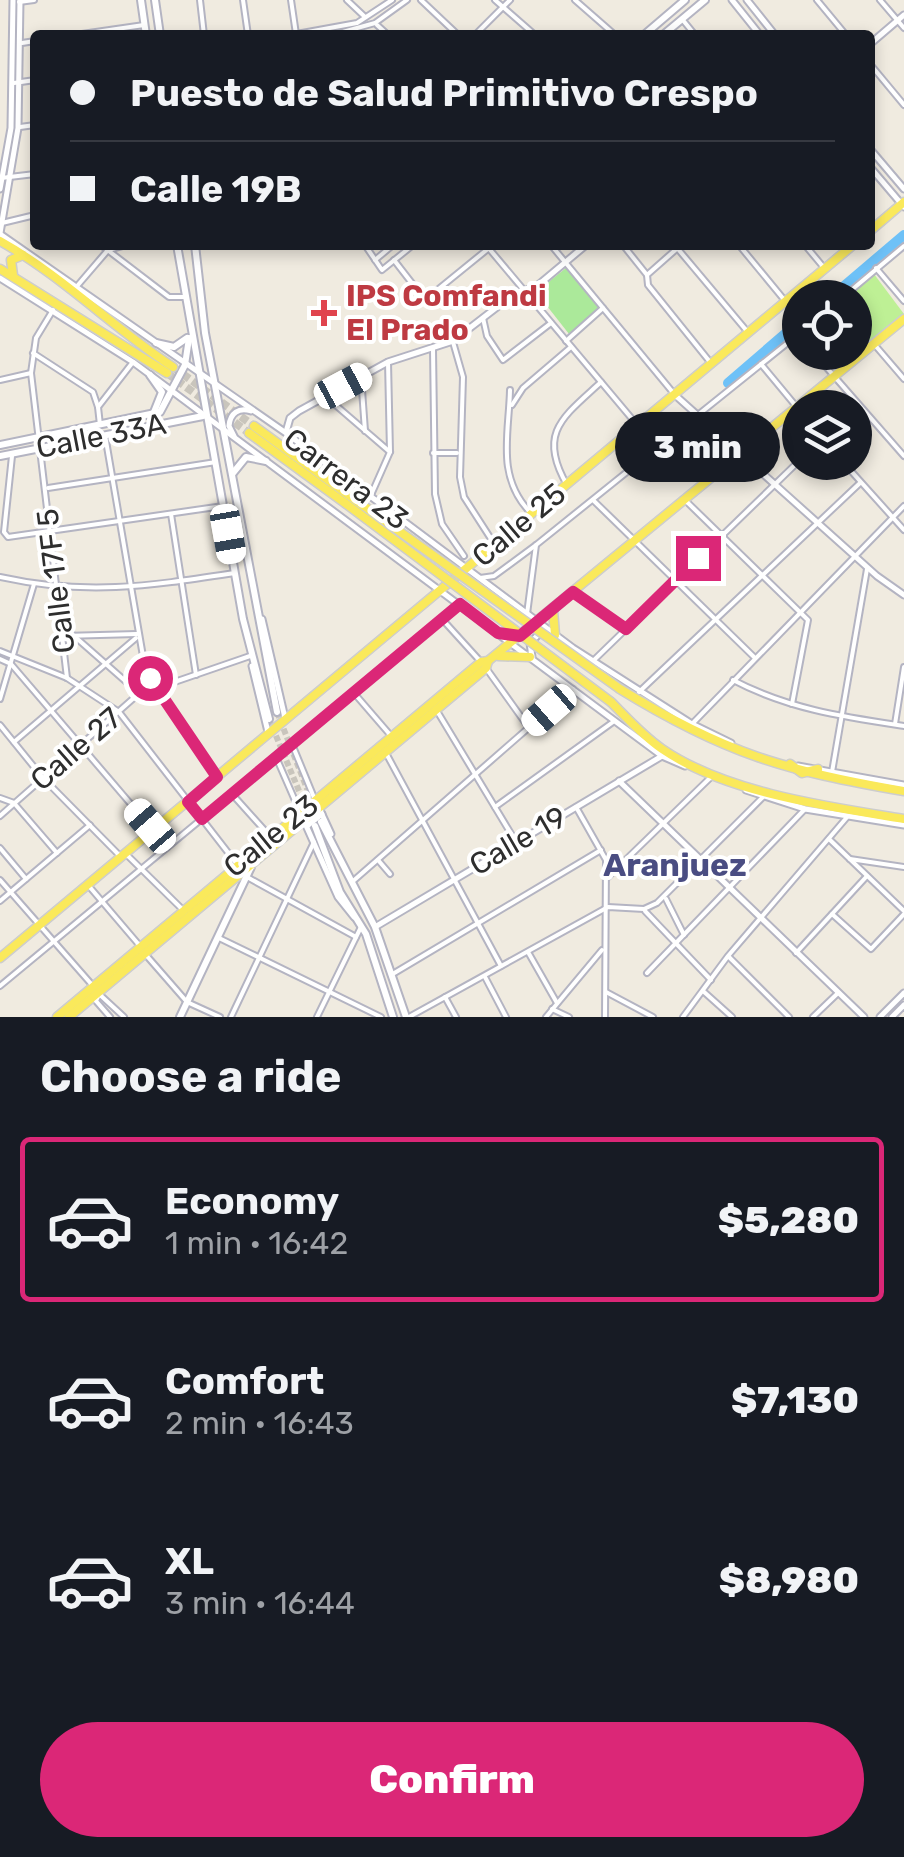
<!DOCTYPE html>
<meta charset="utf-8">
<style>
:root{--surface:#171b24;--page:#242831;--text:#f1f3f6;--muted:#9ea1a6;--line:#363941;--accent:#db2777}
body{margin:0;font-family:Rubik,sans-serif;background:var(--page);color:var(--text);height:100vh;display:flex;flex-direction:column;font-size:38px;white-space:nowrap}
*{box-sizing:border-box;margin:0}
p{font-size:32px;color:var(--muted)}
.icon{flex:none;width:55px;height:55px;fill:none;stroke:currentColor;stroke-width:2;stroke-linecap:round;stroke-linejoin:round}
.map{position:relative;height:1017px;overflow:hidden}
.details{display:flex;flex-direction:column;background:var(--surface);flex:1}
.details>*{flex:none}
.top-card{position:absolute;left:30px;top:30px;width:845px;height:220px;border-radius:10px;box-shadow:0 5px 15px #0003;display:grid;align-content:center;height:220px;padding:0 40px;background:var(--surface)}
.tools{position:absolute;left:782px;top:280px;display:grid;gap:20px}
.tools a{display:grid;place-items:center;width:90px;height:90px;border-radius:50%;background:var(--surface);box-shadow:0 5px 15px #0003;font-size:50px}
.end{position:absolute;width:45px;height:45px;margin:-22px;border:12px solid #db2777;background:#fff;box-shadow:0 0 0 5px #fff}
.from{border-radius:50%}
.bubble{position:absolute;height:70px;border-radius:35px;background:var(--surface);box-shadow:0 5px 15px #0003;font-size:32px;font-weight:800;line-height:70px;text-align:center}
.car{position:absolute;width:30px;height:60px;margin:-30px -15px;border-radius:12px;box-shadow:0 0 8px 2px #0007;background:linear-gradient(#fff 24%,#345 0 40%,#fff 0 76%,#345 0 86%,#fff 0)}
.top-card b{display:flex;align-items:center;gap:35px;height:95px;font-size:38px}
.top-card b+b{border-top:2px solid var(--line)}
.top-card i{width:25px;height:25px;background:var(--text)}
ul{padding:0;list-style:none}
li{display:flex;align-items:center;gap:30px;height:165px;margin:0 20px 15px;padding:0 20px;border:5px solid transparent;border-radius:10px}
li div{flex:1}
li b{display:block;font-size:38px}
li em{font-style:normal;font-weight:800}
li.active{border-color:var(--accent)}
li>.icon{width:90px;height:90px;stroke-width:1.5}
h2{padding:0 40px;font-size:45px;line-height:120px}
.primary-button{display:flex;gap:20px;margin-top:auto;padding:20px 40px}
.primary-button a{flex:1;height:115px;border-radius:60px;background:var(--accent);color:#fff;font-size:40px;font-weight:800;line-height:115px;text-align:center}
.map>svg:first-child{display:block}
.green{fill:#abe99a}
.pitch{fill:#bef095}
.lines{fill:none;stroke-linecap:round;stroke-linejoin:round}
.river{stroke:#6ec1f7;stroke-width:10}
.secondary-tunnel{stroke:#c9c5bc;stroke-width:6;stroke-dasharray:6 3;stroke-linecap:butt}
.primary-tunnel{stroke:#c9c5bc;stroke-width:8;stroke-dasharray:8 4;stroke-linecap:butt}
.minor-casing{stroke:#b4b4c2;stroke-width:8}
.tertiary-casing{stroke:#b4b4c2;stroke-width:9}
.secondary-casing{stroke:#b4b4c2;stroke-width:10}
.primary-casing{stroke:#cdcdcd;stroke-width:11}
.minor{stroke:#fff;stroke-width:4}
.tertiary{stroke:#fff;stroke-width:5}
.secondary{stroke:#fff;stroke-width:6}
.primary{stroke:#fae95b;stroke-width:8}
.primary-bridge-casing{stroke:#cdcdcd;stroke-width:11;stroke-linecap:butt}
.primary-bridge{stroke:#fae95b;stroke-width:8}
.route{stroke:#db2777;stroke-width:12}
.health-dot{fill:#e0444e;stroke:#fff;stroke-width:4}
.labels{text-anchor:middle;stroke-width:8;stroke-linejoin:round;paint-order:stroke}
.health-label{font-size:30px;font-weight:bold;fill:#be3a42;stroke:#fff;text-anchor:start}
.street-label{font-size:30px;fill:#2e2e2e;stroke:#fff}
.neighbourhood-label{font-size:32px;font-weight:bold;fill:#4a4d82;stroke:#fff}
</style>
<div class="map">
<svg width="904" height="1017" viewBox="0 0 904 1017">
<rect width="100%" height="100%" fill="#f0ebe0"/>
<path class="green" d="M566,268L600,308L569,334L536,292Z"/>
<path class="pitch" d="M874,274L904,314L837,369L824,353L855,352V298L846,297Z"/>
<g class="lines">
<g class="river">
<path d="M830,298L904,235"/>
<path d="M728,383L800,321"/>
</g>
<g class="secondary-tunnel">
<path d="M277,712L313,804"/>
<path d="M269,719L307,810"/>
</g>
<g class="primary-tunnel">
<path d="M173,367L254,426"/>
<path d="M167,373L249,433"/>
</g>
<g class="minor-casing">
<g id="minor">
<path d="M200,0L204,35"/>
<path d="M243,0L248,35"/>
<path d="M291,0L296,34"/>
<path d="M347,0L365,17"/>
<path d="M421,0L458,35"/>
<path d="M495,0L535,35"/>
<path d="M575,0L615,35"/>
<path d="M817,0L846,35"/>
<path d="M880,0L904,28"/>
<path d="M19,2L34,0"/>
<path d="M682,19L695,35"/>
<path d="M377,25L388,35"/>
<path d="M75,35L144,25"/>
<path d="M291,35L357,23L392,0"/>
<path d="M332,35L375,23L407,0"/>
<path d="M475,35L510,0"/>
<path d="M22,43L35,41"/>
<path d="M870,64L904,105"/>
<path d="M14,83L35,80"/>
<path d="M20,127L35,125"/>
<path d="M1,178L35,174"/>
<path d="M2,223L35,215"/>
<path d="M101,245L169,297H186"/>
<path d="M365,245L382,270L413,245"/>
<path d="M486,245L638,426"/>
<path d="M551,245L675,395"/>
<path d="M623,245L647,275"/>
<path d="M681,245L647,275L648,285L710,362"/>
<path d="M739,245L786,302"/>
<path d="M805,245L825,269"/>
<path d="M678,249L746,330"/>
<path d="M375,260L393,245"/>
<path d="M394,260L425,300L489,248"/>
<path d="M876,268L904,301"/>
<path d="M78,285L108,250L127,245"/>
<path d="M842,298L904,246"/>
<path d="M53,310L36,338L31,373L67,678"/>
<path d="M483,318L487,336L503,360L551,323"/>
<path d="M566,341L603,308"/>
<path d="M453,342L463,377L460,477L464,497L493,542"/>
<path d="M874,344L904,379"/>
<path d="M433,349L435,494L442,524L464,556"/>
<path d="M813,352L904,456"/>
<path d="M33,353L93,392L98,407"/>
<path d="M761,364L800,411"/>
<path d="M361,376L365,431"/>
<path d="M0,380L31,373"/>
<path d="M510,390C509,434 496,475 529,511"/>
<path d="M325,396L390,452"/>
<path d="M512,405L523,388L571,347"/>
<path d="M100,425L98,407L133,362"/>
<path d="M105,435L145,668L216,775"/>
<path d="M433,453H457"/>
<path d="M12,456L4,532L8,537L223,506"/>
<path d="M843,462L904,530"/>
<path d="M567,485C537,433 563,417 601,382"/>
<path d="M48,488L216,462"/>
<path d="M371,495L390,452L388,362"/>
<path d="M594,501L755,658"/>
<path d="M687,502L808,620L792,704"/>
<path d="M171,514L196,675"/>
<path d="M0,577C86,596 149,586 235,573"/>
<path d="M480,578L494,576L536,545L800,333"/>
<path d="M573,592L626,629"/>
<path d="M527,614L536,545"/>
<path d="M442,619L481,662"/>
<path d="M73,635L140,694"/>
<path d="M63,636L137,634"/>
<path d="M0,651L67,678L119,712L247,877L356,937"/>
<path d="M0,659L11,664L153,830"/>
<path d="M593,661L800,460"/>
<path d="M486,668L529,728"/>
<path d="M733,680C788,709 844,717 904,726"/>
<path d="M157,688L250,656"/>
<path d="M639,692L860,483"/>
<path d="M354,693L392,737"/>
<path d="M0,699L34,584"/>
<path d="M437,711L516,842"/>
<path d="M692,724L904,506"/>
<path d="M895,724L904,667"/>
<path d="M0,725L43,778L121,857"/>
<path d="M14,742L136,638"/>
<path d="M292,744L315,800"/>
<path d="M387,755L501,966"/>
<path d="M276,757L300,812"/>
<path d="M832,772L867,569"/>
<path d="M232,794L277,844"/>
<path d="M0,798L14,803L57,853"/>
<path d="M495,807L613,722"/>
<path d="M576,807L606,860L605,1017"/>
<path d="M0,816L152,682"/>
<path d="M829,839L904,911"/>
<path d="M0,848L26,879"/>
<path d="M125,853L182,909"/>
<path d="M850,859L904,867"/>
<path d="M378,860L390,874"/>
<path d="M607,878L711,777"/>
<path d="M0,880L93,986"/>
<path d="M352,882L573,689"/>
<path d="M88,885L140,946"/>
<path d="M666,899L684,935"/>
<path d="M0,901L90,825"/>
<path d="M645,911L711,980"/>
<path d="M832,914L871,949L904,914"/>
<path d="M219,938L381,1017"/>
<path d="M528,952L557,1003"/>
<path d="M796,953L867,876"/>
<path d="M146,955L187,1002L220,1017"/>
<path d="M729,957L789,1017"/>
<path d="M647,973L805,809"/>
<path d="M391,975L601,850"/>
<path d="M485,977L506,1017"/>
<path d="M0,986L460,605"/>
<path d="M703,991L732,1017"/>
<path d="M606,992L653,1017"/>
<path d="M98,993L124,1017"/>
<path d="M99,994L96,1001L110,1017"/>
<path d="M445,997L456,1017"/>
<path d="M552,1009L569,1017"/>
<path d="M231,1017L314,842"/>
<path d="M317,1017L361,927"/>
<path d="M409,1017L608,907L644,909L657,903L763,797"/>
<path d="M546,1017L602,950"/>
<path d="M683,1017L728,956L848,816"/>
<path d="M813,1017L838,993"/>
</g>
</g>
<g class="tertiary-casing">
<g id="tertiary">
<path d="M732,0L760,35"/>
<path d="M747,0L775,35"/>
<path d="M870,44L904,15"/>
<path d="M870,149L904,189"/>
<path d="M870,167L904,207"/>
<path d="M0,189L11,128L13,0"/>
<path d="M0,233L18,128L20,0"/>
<path d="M0,234L286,433L573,648L692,724L731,743"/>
<path d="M0,278L133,362L662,756L685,766"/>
<path d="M675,395L877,576L904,595"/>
<path d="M286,432L290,418L299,411L388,362L453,341L510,297L537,286L586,245"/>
<path d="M234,436L229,426C230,413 239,407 251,411"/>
<path d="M262,619L285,718"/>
<path d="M532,657L530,643L540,633"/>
<path d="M252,666L268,732"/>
<path d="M798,766L904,785"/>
<path d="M619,781L864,1017"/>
<path d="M746,790L805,809L904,825"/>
<path d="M319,808L331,834"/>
<path d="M304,821L338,897L354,917"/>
<path d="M307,826L322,814"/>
<path d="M375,927L662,756"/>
<path d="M880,1017L904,993"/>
<path d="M892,1017L904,1005"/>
</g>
</g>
<g class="secondary-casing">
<g id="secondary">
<path d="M141,0L146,35"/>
<path d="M155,0L160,35"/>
<path d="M644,35L685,0"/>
<path d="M663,35L705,0"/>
<path d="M177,245L243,619L269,719"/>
<path d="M195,245L205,333L277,712"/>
<path d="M156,343L174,347L187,338"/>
<path d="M150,375L162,392L154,412"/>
<path d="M0,445L160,412L185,365L189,338"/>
<path d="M0,456L203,416"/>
<path d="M233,473L246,457L266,461"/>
<path d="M321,822L375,927L406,1017"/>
<path d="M315,826L340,892L366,934L393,1017"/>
<path d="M180,1017L251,867"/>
</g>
</g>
<g class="primary-casing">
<g id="primary">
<path d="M870,231L904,202"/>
<path d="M0,241C63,276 113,328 173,367"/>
<path d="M0,269L167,373"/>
<path d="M13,275L11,260L23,255"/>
<path d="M254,426L350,496"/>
<path d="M249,433L345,503"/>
<path d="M553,610L555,635"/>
<path d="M498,633L520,636"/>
<path d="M498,656L530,657"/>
<path d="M620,689C724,753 785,771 904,791"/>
<path d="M611,702C627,718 643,736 662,749C726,793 829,807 904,819"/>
<path d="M790,764L802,773L818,769"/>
<path d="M0,958L853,245"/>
<path d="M57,1017L481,662L488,661L904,319"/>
<path d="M69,1017L486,668L488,661"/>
</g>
</g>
<use href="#minor" class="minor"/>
<use href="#tertiary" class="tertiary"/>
<use href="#secondary" class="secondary"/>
<use href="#primary" class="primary"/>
<g class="primary-bridge-casing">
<g id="primary-bridge">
<path d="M350,496L620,689"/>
<path d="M345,503L611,702"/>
</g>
</g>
<use href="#primary-bridge" class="primary-bridge"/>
</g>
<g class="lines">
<path class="route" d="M150,678L217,777L188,802L202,819L460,604L498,633L520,636L573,592L626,629L698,558"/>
</g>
<path class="health-dot" d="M319 298h10v10h10v10h-10v10h-10v-10h-10v-10h10z"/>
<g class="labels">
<g class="health-label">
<text x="346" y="306">IPS Comfandi<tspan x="346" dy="34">El Prado</tspan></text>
</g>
<g class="street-label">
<text transform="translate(101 436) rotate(-11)" y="10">Calle 33A</text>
<text transform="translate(346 479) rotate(37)" y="10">Carrera 23</text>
<text transform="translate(519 525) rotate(-40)" y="10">Calle 25</text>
<text transform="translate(56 581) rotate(-97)" y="10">Calle 17F 5</text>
<text transform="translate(76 749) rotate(-41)" y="10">Calle 27</text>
<text transform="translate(271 836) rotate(-39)" y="10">Calle 23</text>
<text transform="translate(518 841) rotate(-30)" y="10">Calle 19</text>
</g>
<g class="neighbourhood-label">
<text x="675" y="876">Aranjuez</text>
</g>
</g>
</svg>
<div class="tools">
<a><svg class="icon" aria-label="locate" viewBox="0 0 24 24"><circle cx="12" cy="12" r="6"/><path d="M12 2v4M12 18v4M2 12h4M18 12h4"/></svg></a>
<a><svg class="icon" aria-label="layers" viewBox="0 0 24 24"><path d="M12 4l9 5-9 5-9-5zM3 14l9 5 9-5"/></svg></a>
</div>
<i class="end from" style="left:150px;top:678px"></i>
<i class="end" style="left:698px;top:558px"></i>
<div class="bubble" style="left:615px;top:412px;width:165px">3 min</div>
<i class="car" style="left:343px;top:386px;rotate:62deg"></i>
<i class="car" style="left:228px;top:534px;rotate:170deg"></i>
<i class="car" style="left:549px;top:710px;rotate:229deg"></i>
<i class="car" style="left:150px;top:826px;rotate:319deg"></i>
<div class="top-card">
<b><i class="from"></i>Puesto de Salud Primitivo Crespo</b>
<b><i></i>Calle 19B</b>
</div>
</div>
<section class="details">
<h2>Choose a ride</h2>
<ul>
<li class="active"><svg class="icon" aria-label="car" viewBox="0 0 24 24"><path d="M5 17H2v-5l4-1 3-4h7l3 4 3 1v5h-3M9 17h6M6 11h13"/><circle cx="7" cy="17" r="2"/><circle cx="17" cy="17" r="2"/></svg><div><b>Economy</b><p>1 min · 16:42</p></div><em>$5,280</em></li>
<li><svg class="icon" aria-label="car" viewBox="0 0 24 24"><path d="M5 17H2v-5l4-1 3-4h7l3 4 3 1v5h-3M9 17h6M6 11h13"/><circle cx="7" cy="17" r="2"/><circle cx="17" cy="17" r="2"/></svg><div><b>Comfort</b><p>2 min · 16:43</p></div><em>$7,130</em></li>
<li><svg class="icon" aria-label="car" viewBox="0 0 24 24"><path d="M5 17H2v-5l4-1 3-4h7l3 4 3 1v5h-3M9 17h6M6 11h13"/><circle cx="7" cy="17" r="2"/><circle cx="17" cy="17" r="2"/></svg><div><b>XL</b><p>3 min · 16:44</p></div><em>$8,980</em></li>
</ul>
<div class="primary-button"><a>Confirm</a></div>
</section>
